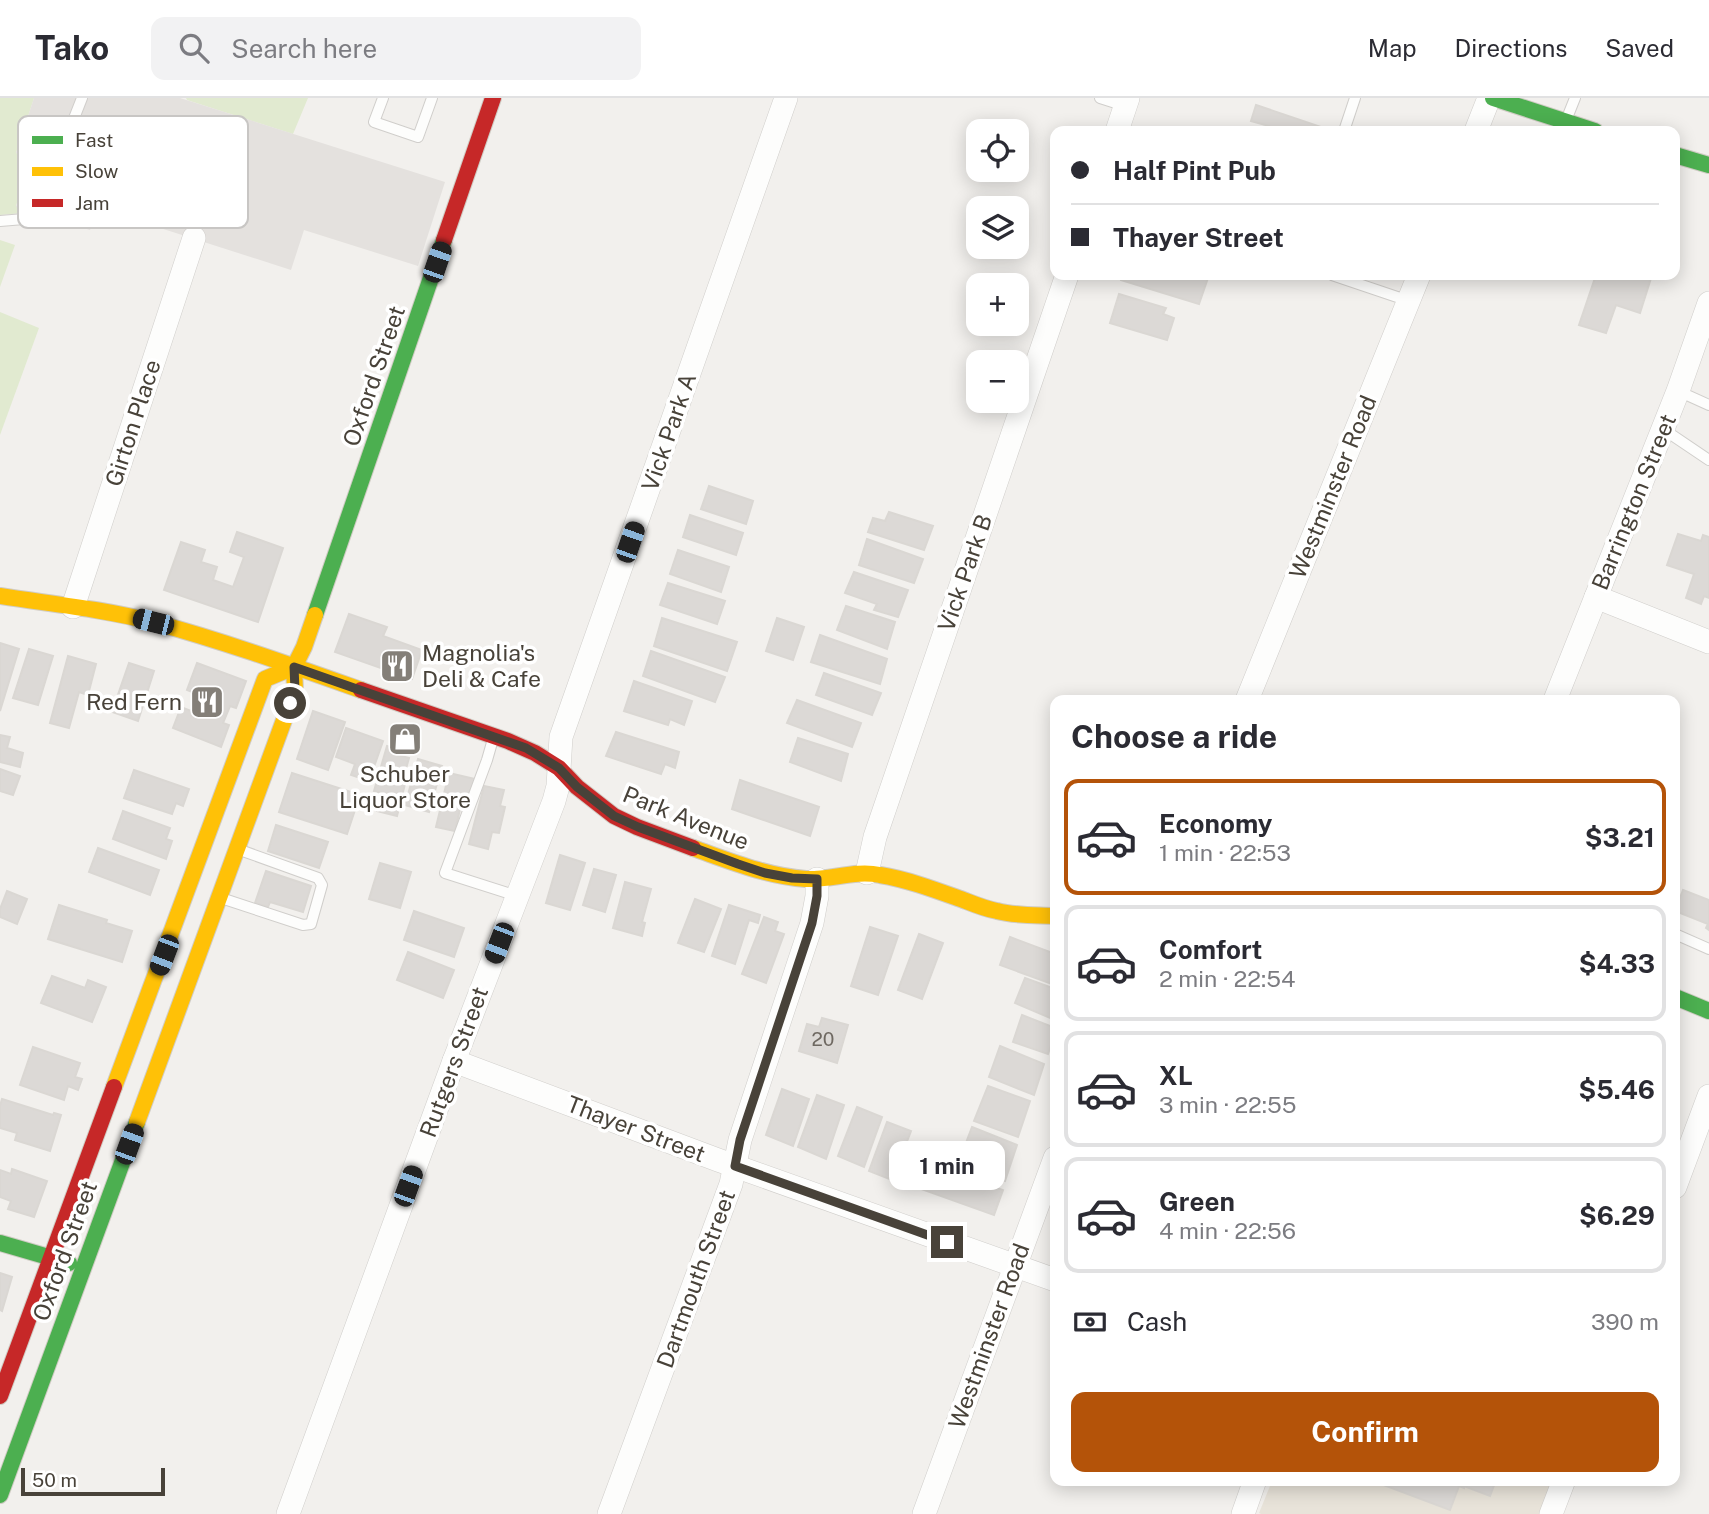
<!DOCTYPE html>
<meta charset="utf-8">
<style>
:root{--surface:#fff;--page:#f2f2f3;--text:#2b2b33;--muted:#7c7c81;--line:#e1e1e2;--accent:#b45309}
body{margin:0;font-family:"Public Sans",sans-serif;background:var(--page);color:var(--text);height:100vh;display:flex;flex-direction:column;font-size:26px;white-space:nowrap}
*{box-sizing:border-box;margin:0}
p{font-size:23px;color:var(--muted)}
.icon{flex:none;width:38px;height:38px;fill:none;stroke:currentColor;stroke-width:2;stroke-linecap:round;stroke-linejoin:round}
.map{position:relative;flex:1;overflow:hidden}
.details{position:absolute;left:1050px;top:597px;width:630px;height:791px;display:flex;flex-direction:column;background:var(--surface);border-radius:14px;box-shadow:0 4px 18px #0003}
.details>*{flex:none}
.top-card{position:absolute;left:1050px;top:28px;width:630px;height:154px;border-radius:14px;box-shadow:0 4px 18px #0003;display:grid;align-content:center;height:154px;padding:0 21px;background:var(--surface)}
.buttons{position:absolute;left:966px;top:21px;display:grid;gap:14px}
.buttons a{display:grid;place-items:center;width:63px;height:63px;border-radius:14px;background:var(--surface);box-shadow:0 4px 18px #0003;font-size:35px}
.scale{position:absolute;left:21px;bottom:18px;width:144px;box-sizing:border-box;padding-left:7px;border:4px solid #484239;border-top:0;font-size:19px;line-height:24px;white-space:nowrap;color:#484239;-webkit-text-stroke:5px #fff;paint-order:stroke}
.end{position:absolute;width:32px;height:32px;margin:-16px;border:9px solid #484239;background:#fff;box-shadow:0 0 0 4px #fff}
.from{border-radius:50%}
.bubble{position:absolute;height:49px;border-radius:14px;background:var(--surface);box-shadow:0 4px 18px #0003;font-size:23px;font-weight:700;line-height:49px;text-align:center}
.car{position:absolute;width:21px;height:42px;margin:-21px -10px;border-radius:9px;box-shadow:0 0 5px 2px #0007;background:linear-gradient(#222 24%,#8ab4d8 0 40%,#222 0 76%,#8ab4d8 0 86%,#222 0)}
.top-card b{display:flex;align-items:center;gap:24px;height:66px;font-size:26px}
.top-card b+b{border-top:2px solid var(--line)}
.top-card i{width:18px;height:18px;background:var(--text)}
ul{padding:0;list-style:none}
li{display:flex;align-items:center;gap:21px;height:116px;margin:0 14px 10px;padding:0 7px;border:4px solid var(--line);border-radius:14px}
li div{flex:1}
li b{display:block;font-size:26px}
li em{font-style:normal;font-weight:700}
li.on{border-color:var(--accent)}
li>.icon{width:63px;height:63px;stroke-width:1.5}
h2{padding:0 21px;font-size:32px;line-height:84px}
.pay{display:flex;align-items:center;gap:18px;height:77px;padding:0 21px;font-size:26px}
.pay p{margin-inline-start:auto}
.action{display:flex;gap:14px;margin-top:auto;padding:14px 21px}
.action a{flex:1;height:80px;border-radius:14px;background:var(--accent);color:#fff;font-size:28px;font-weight:700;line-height:80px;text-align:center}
header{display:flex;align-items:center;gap:42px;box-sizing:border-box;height:98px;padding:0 35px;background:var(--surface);border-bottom:2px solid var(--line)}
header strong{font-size:33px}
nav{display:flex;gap:38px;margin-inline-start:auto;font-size:24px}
.search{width:490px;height:63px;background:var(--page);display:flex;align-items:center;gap:18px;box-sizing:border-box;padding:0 24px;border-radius:14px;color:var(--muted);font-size:26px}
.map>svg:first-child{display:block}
.education{fill:#e8e3d9}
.green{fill:#e1ead0}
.parking{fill:#e4e1de}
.building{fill:#dcd9d6;stroke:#dad7d3;stroke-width:2}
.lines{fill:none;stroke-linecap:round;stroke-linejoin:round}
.lane-casing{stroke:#d0cecb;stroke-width:12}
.street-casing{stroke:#d0cecb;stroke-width:24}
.fast-casing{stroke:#d0ccc4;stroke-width:18}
.slow-casing{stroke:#d0ccc4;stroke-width:18}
.jam-casing{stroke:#d0ccc4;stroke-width:18}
.lane{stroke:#fdfdfc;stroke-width:10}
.street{stroke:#fdfdfc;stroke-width:23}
.fast{stroke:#4caf50;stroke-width:16}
.slow{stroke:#ffc107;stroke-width:16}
.jam{stroke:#c62828;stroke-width:16}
.route{stroke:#484239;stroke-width:9}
.labels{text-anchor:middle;stroke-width:7;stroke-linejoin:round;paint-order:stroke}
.number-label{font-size:19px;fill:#6e6861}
.street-label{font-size:23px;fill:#484239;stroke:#fff}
.poi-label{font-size:23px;fill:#484239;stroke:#fff;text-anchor:start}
.key{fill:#fff;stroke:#c8c6c4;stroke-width:2}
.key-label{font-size:19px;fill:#484239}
</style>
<header>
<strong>Tako</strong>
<div class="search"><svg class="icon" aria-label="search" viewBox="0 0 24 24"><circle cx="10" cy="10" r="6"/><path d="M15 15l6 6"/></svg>Search here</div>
<nav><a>Map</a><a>Directions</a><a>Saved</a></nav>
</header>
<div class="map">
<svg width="1709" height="1416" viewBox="0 0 1709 1416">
<rect width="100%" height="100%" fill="#f2f0ed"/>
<path class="education" d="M1272,1383H1554L1541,1416H1261L1259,1415Z"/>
<g class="green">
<path d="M0,0H34L16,55L31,60L16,108L26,112L23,115L0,117Z"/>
<path d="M186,0H308L293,36L187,2Z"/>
<path d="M0,142L15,147L0,189Z"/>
<path d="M0,214L39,230L0,337Z"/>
</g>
<path class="parking" d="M34,0H180L445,84L418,168L304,132L291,172L98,110L90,132L16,109L31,60L16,55Z"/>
<g class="building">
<path d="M1256,7L1327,31L1326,33H1267L1269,28L1251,23Z"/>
<path d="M1122,177H1209L1199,206L1121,182Z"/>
<path d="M1596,177H1652L1640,215L1616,207L1606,235L1579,227Z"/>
<path d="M1119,196L1166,210L1163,216L1174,220L1167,242L1110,225Z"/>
<path d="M709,388L753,403L746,426L701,411Z"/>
<path d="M889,414L933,428L924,452L868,434L873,420L885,423Z"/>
<path d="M690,417L743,435L736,457L683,439Z"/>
<path d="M237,434L283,450L258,524L164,492L181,444L205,452L201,464L217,469L213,482L233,489L244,459L230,454Z"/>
<path d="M1678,436L1701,443L1703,437L1709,439V500L1704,498L1701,506L1686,500L1694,476L1667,467Z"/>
<path d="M867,441L923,461L914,485L859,467Z"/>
<path d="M678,452L729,469L721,494L670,476Z"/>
<path d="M854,474L908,492L898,519L874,512L877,506L845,495Z"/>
<path d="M668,485L725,503L717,526L660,507Z"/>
<path d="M846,508L895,524L887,551L837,532Z"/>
<path d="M349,516L387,529L383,538L422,552L412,581L335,554Z"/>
<path d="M662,520L737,544L727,573L654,548Z"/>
<path d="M777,520L804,529L793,562L766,553Z"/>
<path d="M820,537L887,561L880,586L811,564Z"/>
<path d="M0,545L19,551L0,613Z"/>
<path d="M29,551L53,558L38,607L13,600Z"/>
<path d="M651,553L725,579L715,604L643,578Z"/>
<path d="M68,558L96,566L88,597L79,594L69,630L50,625Z"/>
<path d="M129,565L154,573L138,623L112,614Z"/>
<path d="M197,565L246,583L236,610L230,608L223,625L229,627L221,649L173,630L181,609L191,613L197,596L187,592Z"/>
<path d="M824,575L881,595L872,617L816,597Z"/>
<path d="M634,583L692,603L684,627L670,621L668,627L624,613Z"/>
<path d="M797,602L861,625L852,649L787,625Z"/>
<path d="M313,613L345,624L328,672L297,661Z"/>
<path d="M346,630L383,643L369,683L351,677L355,666L336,659Z"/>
<path d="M616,634L679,654L675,670L665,666L661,676L606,658Z"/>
<path d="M0,637L10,639L7,650L23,655L20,669L0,664Z"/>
<path d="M798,640L848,656L841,683L790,664Z"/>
<path d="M387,648L399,652L397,657L409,660L402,685L405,686L397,718L377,713L382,695L374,693Z"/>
<path d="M418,661L442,668L429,714L405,707Z"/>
<path d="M0,671L20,678L13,697L0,693Z"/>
<path d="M134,672L189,691L183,708L176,705L172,716L124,700Z"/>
<path d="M292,675L360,697L347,736L279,714Z"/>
<path d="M449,675L475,681L469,709L461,707L455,733L436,729Z"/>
<path d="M740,682L819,709L810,738L732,711Z"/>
<path d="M484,688L504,692L500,708L505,709L499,735L492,734L488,751L469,746Z"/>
<path d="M123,713L170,730L166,741L172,743L166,761L113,741Z"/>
<path d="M276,727L328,744L319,770L268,753Z"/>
<path d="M98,750L159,772L150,797L89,774Z"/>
<path d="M560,757L585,765L570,812L546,805Z"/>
<path d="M380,765L411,774L400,810L369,801Z"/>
<path d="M594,771L616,777L605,814L583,807Z"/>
<path d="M266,773L311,788L303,814L270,804L268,809L255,805Z"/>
<path d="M625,784L651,791L642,824L645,825L642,838L613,830Z"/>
<path d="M1683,792L1709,802V832L1706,830L1708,826L1675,813Z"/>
<path d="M7,793L27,801L17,826L0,819V811Z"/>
<path d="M695,801L721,811L704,854L678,845Z"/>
<path d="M59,807L107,822L106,825L132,833L122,864L48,841Z"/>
<path d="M729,807L760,817L758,825L749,822L735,866L712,858Z"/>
<path d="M414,813L464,830L454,859L404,842Z"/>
<path d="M764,819L778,824L775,833L784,836L766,885L742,876Z"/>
<path d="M870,829L898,838L878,897L851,888Z"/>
<path d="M919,836L943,845L922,901L898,892Z"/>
<path d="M1010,839L1055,856V887L1000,867Z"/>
<path d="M408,854L454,872L443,900L397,882Z"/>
<path d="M52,878L85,890L88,882L106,889L92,924L41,905Z"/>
<path d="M1025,880L1055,891V922L1015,905Z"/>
<path d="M1022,917L1055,930V935L1048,956L1013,944Z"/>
<path d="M822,920L848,927L837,965L799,953L807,926L819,929Z"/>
<path d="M1000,948L1044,966L1034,997L989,979Z"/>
<path d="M33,949L80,965L75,979L82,981L78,992L68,988L64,1002L20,987Z"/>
<path d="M988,988L1030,1003L1018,1039L974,1023Z"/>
<path d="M782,991L809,1001L793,1048L766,1037Z"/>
<path d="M817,997L844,1007L826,1061L798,1049Z"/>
<path d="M2,1001L53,1017L54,1015L61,1017L50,1053L15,1042L17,1035L0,1030V1008Z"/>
<path d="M857,1009L882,1019L864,1069L838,1058Z"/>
<path d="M887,1024L911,1033L892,1082L869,1073Z"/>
<path d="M972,1029L1017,1047L1005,1083L958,1066Z"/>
<path d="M915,1062L1003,1092L994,1117L907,1086Z"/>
<path d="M12,1071L47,1083L34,1119L8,1111L11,1103L0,1099V1072L11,1076Z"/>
<path d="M0,1175L12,1179L2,1213L0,1212Z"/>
<path d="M1379,1382H1496L1490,1398L1464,1388V1390L1459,1388L1450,1412L1378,1385Z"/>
</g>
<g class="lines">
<g class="lane-casing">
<g id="lane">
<path d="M383,0L374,24L418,39L432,0"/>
<path d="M1100,0L1125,8"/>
<path d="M1567,20L1575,0"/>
<path d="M1344,33L1355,0"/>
<path d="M0,123L24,121L38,112L82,0"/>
<path d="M1332,177L1409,203"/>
<path d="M1678,293L1709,307"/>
<path d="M1663,331L1709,362"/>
<path d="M493,641L487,662L445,775L517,798"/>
<path d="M221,800L303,827L311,826L322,787L318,780L240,752"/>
<path d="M1675,836L1709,851"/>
</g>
</g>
<g class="street-casing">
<g id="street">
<path d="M1117,33L1128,0"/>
<path d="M1476,33L1489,0"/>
<path d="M1596,499L1709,544"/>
<path d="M73,509L194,140"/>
<path d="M1247,602L1419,177"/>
<path d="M1555,602L1678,293L1709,205"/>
<path d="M867,775L875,739L1067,177"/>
<path d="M454,963L718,1062L1055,1182"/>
<path d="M1675,1089L1709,998"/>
<path d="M288,1416L454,963L554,703L558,688L561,639L786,0"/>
<path d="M609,1416L731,1086L740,1042L812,825L817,798V781"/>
<path d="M924,1416L1055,1060"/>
<path d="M1243,1416L1255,1382"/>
<path d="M1551,1416L1564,1382"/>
</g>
</g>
<g class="fast-casing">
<g id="fast">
<path d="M1493,0L1595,33"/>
<path d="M1675,57L1709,67"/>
<path d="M315,517L444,142"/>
<path d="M1675,899L1709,913"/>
<path d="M0,1145L69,1165"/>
<path d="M0,1397L137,1024"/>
</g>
</g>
<g class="slow-casing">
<g id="slow">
<path d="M0,498C51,506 103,511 153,524C223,543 293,568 361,592"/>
<path d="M693,750C730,763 766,778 806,781C831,782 855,772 880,777C910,782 938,793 966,803C976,807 986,811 997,813C1016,818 1035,817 1055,818"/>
<path d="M114,989L265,581L294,569"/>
<path d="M137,1024L295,592L294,569L304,549L315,517"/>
</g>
</g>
<g class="jam-casing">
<g id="jam">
<path d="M444,142L493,0"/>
<path d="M361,592L508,643L535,655L559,670L577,689L614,718L637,729L693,750"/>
<path d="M0,1298L114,989"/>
</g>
</g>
<use href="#lane" class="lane"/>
<use href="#street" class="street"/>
<use href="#fast" class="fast"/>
<use href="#slow" class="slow"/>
<use href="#jam" class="jam"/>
</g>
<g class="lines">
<path class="route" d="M290,605L295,592L294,569L526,650L559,670L577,689L614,718L638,729L738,766L765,775L792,780L817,781V798L812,825L740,1042L735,1068L947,1144"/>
</g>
<defs>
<g id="restaurant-square" transform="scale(1.75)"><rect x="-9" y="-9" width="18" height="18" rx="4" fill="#847f78" stroke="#fff"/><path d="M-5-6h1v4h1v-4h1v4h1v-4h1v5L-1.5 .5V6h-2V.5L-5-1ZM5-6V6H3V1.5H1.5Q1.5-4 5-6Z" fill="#fff"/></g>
<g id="shop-square" transform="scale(1.75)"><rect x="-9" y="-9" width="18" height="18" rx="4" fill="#847f78" stroke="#fff"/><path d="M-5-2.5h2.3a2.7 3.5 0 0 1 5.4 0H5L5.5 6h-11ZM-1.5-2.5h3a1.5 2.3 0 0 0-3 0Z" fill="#fff"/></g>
</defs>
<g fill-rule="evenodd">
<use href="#restaurant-square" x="397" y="568"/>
<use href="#restaurant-square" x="207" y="604"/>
<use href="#shop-square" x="405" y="641"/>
</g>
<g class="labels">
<g class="number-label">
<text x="823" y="948">20</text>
</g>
<g class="street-label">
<text transform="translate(374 278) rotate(-71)" y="8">Oxford Street</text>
<text transform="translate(133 325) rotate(-72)" y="8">Girton Place</text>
<text transform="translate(669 334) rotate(-71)" y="8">Vick Park A</text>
<text transform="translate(1333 389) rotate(-68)" y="8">Westminster Road</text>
<text transform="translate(1634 404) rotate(-68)" y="8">Barrington Street</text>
<text transform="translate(965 475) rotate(-71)" y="8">Vick Park B</text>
<text transform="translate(686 720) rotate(22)" y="8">Park Avenue</text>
<text transform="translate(454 964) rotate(-70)" y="8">Rutgers Street</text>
<text transform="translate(636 1031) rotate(21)" y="8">Thayer Street</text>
<text transform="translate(65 1153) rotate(-70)" y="8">Oxford Street</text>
<text transform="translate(696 1181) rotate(-70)" y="8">Dartmouth Street</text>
<text transform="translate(989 1238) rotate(-70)" y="8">Westminster Road</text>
</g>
<g class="poi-label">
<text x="422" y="563">Magnolia's<tspan x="422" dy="26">Deli &amp; Cafe</tspan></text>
<text x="182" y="612" text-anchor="end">Red Fern</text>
<text x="405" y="684" text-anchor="middle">Schuber<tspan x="405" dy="26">Liquor Store</tspan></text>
</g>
</g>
<rect x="18" y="18" width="230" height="112" rx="10" class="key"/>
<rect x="32" y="38" width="31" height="8" fill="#4caf50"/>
<rect x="32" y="69" width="31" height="9" fill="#ffc107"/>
<rect x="32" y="101" width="31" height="8" fill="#c62828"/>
<g class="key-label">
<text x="75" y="49">Fast</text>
<text x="75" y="80">Slow</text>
<text x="75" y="112">Jam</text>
</g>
</svg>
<div class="buttons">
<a><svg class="icon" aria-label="locate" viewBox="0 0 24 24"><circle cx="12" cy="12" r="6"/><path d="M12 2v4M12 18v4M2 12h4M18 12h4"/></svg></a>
<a><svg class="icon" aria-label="layers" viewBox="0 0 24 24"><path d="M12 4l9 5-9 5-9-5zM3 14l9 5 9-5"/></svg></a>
<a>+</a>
<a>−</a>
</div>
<div class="scale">50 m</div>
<i class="end from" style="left:290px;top:605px"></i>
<i class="end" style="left:947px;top:1144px"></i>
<div class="bubble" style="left:889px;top:1043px;width:116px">1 min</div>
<i class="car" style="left:437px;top:164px;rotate:19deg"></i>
<i class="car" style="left:630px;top:444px;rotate:19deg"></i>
<i class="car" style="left:153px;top:524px;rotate:284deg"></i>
<i class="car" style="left:499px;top:845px;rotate:201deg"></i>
<i class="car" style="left:164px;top:857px;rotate:201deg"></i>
<i class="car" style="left:129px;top:1046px;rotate:20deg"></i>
<i class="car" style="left:408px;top:1088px;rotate:20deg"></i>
<div class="top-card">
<b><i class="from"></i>Half Pint Pub</b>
<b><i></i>Thayer Street</b>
</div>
<section class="details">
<h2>Choose a ride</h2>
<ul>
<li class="on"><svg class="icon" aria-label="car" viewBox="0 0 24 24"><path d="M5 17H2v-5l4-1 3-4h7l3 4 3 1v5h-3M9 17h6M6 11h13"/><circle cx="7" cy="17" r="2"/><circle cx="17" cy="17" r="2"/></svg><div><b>Economy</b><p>1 min · 22:53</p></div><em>$3.21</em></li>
<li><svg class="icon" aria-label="car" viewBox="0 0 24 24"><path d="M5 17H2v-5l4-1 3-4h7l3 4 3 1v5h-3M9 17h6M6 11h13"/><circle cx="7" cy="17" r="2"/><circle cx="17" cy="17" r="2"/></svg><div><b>Comfort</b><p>2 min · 22:54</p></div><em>$4.33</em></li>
<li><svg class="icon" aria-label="car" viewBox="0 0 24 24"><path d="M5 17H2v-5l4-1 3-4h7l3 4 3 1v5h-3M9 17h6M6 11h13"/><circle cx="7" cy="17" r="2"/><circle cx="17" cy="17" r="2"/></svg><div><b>XL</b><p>3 min · 22:55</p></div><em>$5.46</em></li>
<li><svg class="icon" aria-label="car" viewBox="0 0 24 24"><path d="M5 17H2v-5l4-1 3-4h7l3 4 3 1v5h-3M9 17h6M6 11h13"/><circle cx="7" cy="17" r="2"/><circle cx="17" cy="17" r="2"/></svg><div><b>Green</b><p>4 min · 22:56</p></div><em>$6.29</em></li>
</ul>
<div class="pay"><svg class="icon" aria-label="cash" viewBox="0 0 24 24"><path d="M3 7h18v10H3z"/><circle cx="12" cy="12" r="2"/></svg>Cash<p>390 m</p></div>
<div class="action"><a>Confirm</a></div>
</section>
</div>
